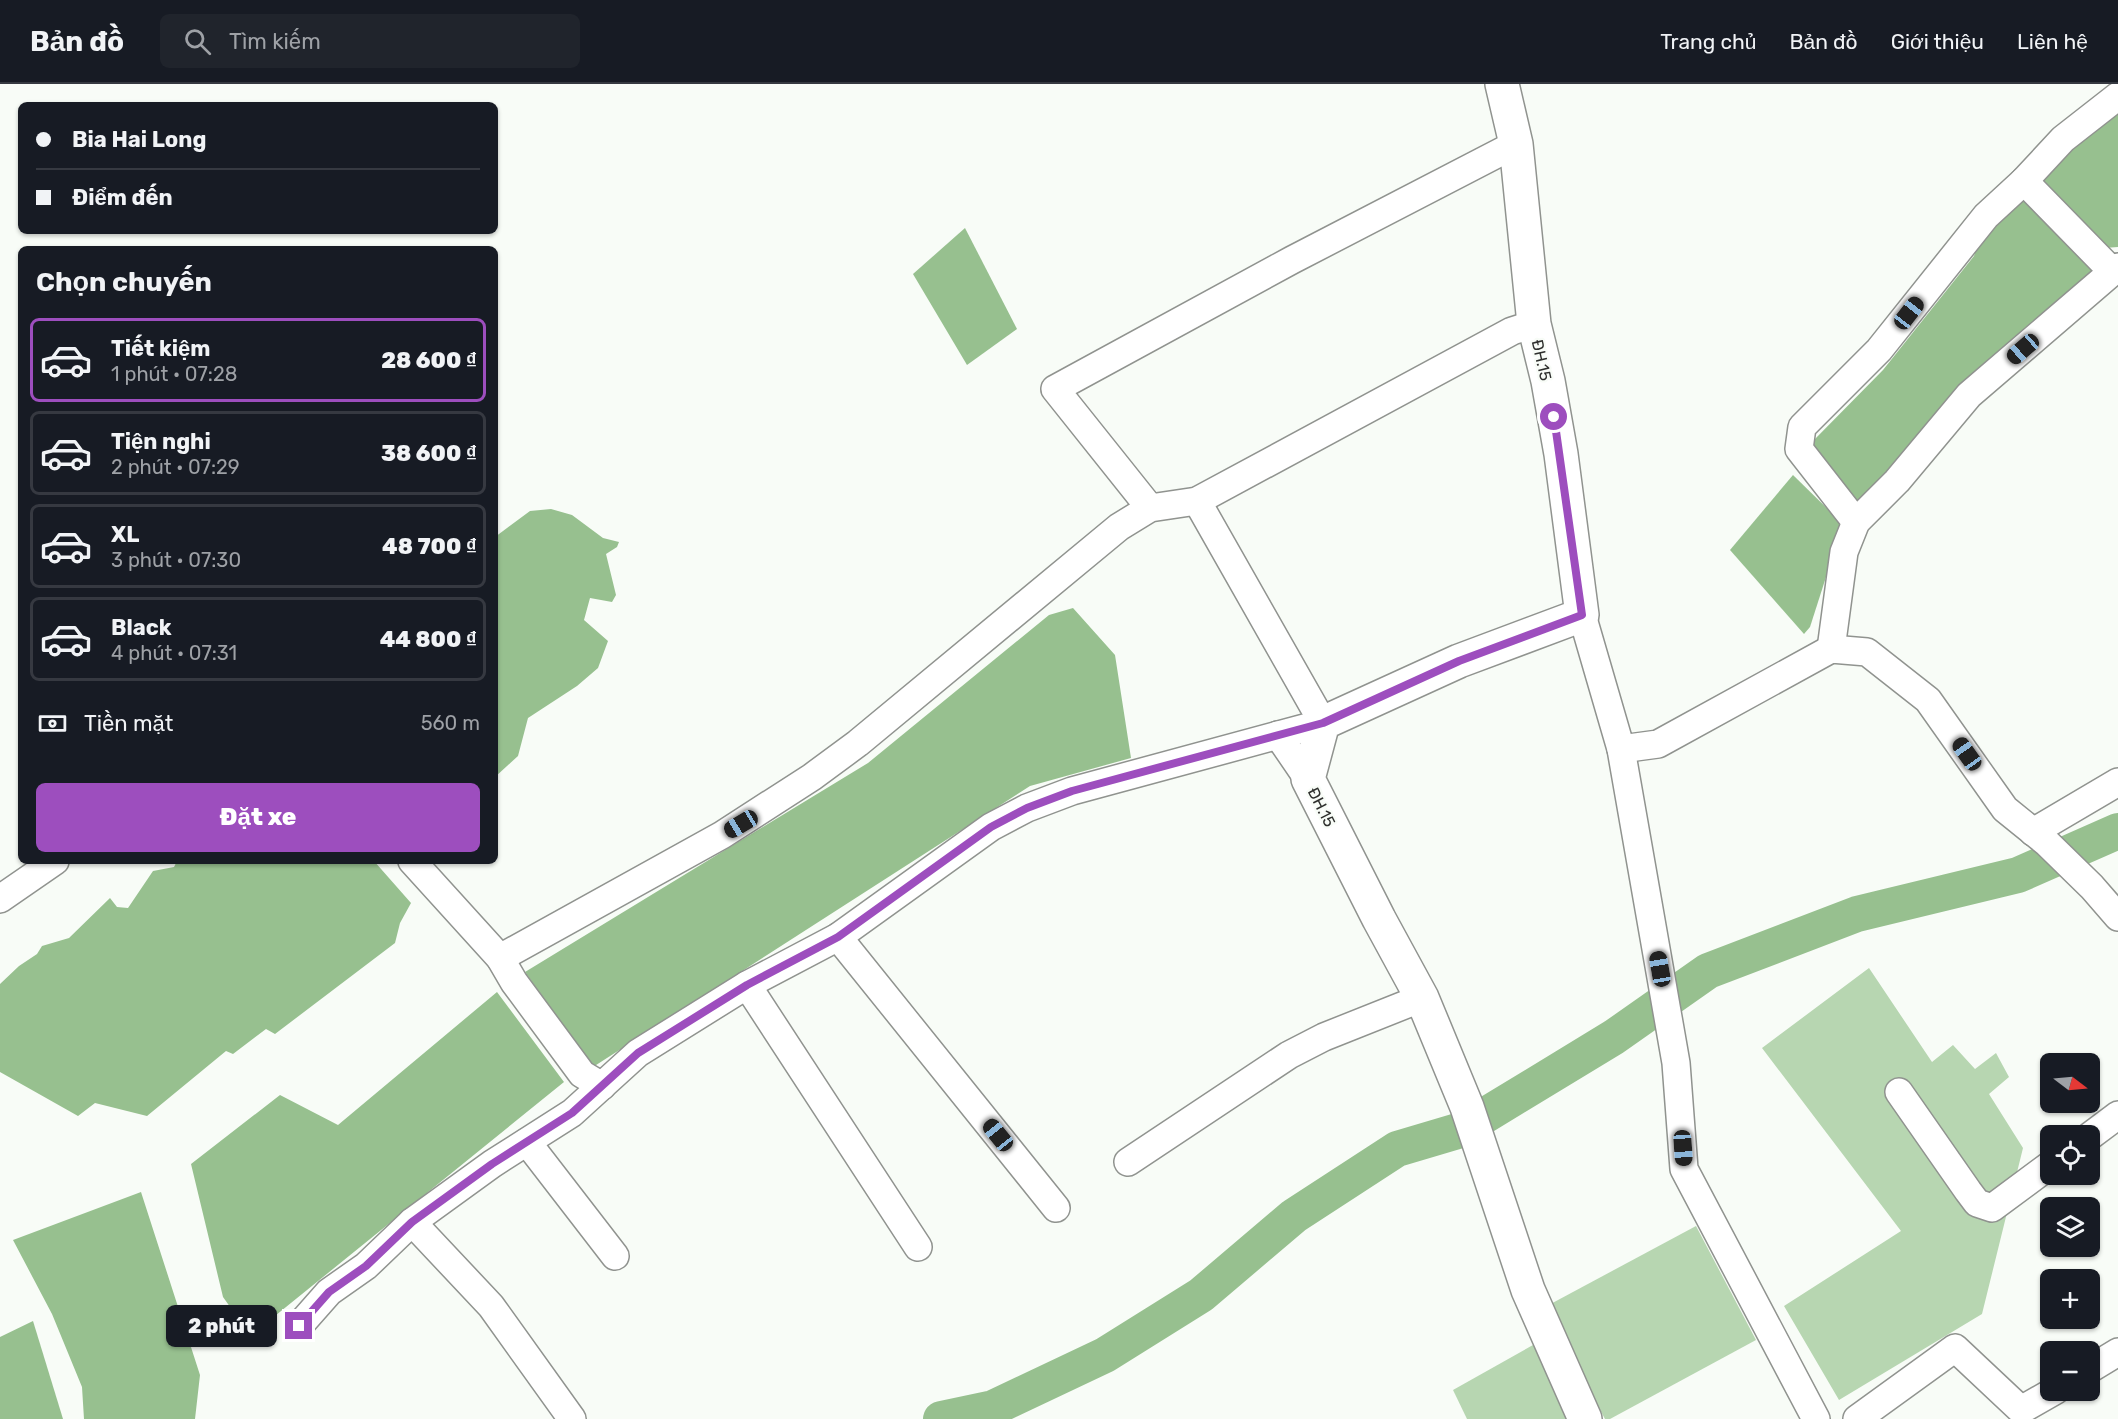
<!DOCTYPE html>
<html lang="vi">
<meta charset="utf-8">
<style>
:root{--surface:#171b24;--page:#20242c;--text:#f1f3f6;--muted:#9ea1a6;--line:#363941;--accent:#9d4ebe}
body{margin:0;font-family:Rubik,sans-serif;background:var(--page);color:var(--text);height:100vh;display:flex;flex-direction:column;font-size:22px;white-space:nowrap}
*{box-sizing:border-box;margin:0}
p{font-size:20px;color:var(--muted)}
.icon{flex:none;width:33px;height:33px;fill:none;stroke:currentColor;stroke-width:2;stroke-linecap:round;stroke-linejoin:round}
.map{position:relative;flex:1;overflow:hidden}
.details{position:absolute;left:18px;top:162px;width:480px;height:618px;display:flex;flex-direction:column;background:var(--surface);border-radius:9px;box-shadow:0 2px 4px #0004}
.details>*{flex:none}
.guide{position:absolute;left:18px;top:18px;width:480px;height:132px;border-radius:9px;box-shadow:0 2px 4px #0004;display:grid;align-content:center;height:132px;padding:0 18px;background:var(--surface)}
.needle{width:39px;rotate:106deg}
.fabs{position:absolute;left:2040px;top:969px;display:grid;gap:12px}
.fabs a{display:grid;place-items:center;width:60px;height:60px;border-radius:9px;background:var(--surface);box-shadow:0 2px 4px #0004;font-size:30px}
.end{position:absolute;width:27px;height:27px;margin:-14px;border:8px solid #9d4ebe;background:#fff;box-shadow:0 0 0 3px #fff}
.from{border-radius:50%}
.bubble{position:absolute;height:42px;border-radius:9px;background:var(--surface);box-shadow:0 2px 4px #0004;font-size:20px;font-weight:800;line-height:42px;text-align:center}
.car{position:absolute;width:18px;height:36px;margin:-18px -9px;border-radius:8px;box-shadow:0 0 4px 2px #0007;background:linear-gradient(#222 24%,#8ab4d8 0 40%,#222 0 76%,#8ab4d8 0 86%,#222 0)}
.guide b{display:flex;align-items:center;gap:21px;height:57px;font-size:22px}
.guide b+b{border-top:2px solid var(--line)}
.guide i{width:15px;height:15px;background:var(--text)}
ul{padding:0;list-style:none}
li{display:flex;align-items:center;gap:18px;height:84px;margin:0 12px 9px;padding:0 6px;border:3px solid var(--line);border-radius:9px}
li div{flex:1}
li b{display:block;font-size:22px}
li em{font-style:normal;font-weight:800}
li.on{border-color:var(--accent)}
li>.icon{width:54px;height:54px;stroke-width:1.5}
h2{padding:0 18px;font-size:27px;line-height:72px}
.pay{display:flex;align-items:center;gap:15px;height:66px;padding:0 18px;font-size:22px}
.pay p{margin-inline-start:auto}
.primary-button{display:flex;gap:12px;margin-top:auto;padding:12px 18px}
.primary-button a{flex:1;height:69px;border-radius:9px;background:var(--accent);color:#fff;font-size:24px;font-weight:800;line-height:69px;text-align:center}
header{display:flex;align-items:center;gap:36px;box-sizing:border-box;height:84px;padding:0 30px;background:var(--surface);border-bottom:2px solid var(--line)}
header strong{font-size:28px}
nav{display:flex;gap:33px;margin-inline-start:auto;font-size:21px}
.search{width:420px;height:54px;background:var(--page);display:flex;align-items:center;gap:15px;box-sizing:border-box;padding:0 21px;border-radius:9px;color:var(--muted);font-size:22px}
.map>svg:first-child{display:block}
.green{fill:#b7d6b1}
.water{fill:#97c08f}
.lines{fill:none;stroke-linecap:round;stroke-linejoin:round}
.river{stroke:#97c08f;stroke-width:36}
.minor-casing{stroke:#90938f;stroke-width:30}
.major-casing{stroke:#90938f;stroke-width:36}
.minor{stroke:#fff;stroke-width:27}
.major{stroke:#fff;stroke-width:33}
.route{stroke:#9d4ebe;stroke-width:8}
.labels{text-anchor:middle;stroke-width:4.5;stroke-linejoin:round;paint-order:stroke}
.street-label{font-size:16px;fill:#2e2f2d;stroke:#f8fcf7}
</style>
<header>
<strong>Bản đồ</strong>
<div class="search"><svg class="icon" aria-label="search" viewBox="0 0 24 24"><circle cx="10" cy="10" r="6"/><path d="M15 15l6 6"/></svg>Tìm kiếm</div>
<nav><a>Trang chủ</a><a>Bản đồ</a><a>Giới thiệu</a><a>Liên hệ</a></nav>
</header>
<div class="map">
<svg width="2118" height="1335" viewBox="0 0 2118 1335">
<rect width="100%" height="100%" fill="#f8fcf7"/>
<g class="green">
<path d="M1869,884L1932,978L1953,961L1975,985L1996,969L2009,993L1989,1010L2023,1064L1982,1230L1839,1316L1784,1222L1901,1147L1762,964Z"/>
<path d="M1696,1142L1756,1256L1610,1335H1605L1545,1223Z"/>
<path d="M1542,1256L1569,1335H1467L1453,1306Z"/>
</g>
<g class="water">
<path d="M2118,25V163L2104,164L2036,93Z"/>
<path d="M2025,112L2093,185L1980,297L1858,423L1811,369L1815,355L1883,286L1974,172L1982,144Z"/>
<path d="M965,144L1017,245L967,281L913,190Z"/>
<path d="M1793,391L1843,440L1810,543L1804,550L1730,466Z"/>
<path d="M551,425L572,431L603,454L619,458L617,463L606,470L616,511L612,518L590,514L584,536L608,557L598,584L577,602L528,634L518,672L495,693V453L530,427Z"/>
<path d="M1073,524L1115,571L1131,674L1030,702L593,983L525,888L868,679L1049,531Z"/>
<path d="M177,777H374L411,819L400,839L395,859L275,950L266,945L233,970L226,967L147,1032L95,1019L78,1032L0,988V900L19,882L37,870L42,862L69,854L110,814L117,823L128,824L153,787L174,783Z"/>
<path d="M497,908L564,998L265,1240L243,1241L223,1213L191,1080L280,1011L338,1041Z"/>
<path d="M141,1108L200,1291L195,1335H84L82,1303L52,1230L13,1156Z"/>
<path d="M33,1237L63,1335H0V1253Z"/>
</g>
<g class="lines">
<path class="river" d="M941,1335L993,1324L1105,1271L1201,1211L1294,1132L1397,1065L1461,1046L1614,953L1708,887L1857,830L2018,791L2118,747"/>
<g class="minor-casing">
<g id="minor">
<path d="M2024,97L2112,187"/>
<path d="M1150,424L1055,305L1292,176L1516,60"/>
<path d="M1856,438L1799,365L1802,343L1879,266L1986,132L2024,97L2063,55L2118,12"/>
<path d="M1582,531L1621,665L1658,660L1831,565L1867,568L1928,616L2005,725L2047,759L2092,803L2118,833"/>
<path d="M1831,565L1844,468L1856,438L1897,397L1969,311L2118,183"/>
<path d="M1278,651L1308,695"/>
<path d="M1621,665L1676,979L1684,1085L1816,1335"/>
<path d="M2033,748L2118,698"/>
<path d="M412,777L500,874L514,898L582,990L602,1002"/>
<path d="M0,815L55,777"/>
<path d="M838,853L1056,1124"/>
<path d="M500,874L722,751L812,693L858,659L1119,443L1150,424L1197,417L1512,247L1534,240"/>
<path d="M747,901L918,1163"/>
<path d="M1899,1008L1968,1107L1977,1119L1992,1124L2050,1081"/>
<path d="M2090,1052L2118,1031"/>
<path d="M527,1058L615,1172"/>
<path d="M1128,1078L1289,971L1324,953L1422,914"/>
<path d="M412,1138L491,1222L572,1335"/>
<path d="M299,1242L329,1208L366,1182L412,1138L492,1080L572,1029L638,969L747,901L838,853L991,743L1027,724L1072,707L1323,639L1197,417"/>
<path d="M2090,1285L2118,1268"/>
<path d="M1857,1335L1955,1264L2021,1326L2056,1306"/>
</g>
</g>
<g class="major-casing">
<path id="major" d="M1502,0L1516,60L1534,240L1548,297L1561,370L1582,531L1459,577L1323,639L1308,695L1379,835L1422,914L1467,1023L1528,1206L1585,1335"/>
</g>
<use href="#minor" class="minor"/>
<use href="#major" class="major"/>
</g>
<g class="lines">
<path class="route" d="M299,1242L329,1208L366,1182L412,1138L492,1080L572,1029L638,969L747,901L838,853L991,743L1027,724L1072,707L1323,639L1459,577L1582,531L1554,333"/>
</g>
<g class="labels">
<g class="street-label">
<text transform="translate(1542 276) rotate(77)" y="6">ĐH.15</text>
<text transform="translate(1322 723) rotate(63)" y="6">ĐH.15</text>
</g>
</g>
</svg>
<div class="fabs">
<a><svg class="needle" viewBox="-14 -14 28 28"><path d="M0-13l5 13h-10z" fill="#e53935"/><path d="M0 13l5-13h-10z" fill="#9ea1a6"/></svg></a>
<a><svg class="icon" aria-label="locate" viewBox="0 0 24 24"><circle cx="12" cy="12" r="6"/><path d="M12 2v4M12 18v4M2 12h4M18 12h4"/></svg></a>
<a><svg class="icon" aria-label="layers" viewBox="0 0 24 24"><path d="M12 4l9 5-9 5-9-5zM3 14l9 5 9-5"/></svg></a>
<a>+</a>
<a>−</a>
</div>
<i class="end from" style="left:1554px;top:333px"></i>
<i class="end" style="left:299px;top:1242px"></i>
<div class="bubble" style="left:166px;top:1221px;width:111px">2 phút</div>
<i class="car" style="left:1909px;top:229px;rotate:38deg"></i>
<i class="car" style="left:2023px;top:265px;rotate:229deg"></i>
<i class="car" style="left:1967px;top:670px;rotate:325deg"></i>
<i class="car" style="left:741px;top:740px;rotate:239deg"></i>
<i class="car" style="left:1660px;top:885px;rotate:350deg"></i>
<i class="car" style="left:998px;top:1051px;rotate:321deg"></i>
<i class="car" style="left:1683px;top:1064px;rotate:176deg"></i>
<div class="guide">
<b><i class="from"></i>Bia Hai Long</b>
<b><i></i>Điểm đến</b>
</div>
<section class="details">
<h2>Chọn chuyến</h2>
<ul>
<li class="on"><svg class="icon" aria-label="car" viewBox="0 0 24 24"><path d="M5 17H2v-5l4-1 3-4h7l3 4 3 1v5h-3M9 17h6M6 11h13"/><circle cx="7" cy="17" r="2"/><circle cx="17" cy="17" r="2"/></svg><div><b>Tiết kiệm</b><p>1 phút · 07:28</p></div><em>28 600 ₫</em></li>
<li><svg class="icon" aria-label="car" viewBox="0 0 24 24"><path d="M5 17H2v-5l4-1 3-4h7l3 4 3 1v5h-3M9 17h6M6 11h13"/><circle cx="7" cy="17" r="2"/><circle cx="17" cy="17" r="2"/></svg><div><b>Tiện nghi</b><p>2 phút · 07:29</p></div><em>38 600 ₫</em></li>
<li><svg class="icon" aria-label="car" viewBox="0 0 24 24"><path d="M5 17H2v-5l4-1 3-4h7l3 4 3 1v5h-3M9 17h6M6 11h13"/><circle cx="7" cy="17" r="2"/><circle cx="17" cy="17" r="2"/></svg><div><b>XL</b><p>3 phút · 07:30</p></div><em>48 700 ₫</em></li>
<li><svg class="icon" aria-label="car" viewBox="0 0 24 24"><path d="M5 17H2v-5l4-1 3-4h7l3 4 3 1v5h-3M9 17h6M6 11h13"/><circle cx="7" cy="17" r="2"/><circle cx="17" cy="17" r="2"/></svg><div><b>Black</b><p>4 phút · 07:31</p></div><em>44 800 ₫</em></li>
</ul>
<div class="pay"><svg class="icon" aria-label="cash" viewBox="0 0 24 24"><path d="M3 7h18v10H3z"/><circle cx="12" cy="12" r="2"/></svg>Tiền mặt<p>560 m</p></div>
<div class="primary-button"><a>Đặt xe</a></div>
</section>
</div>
